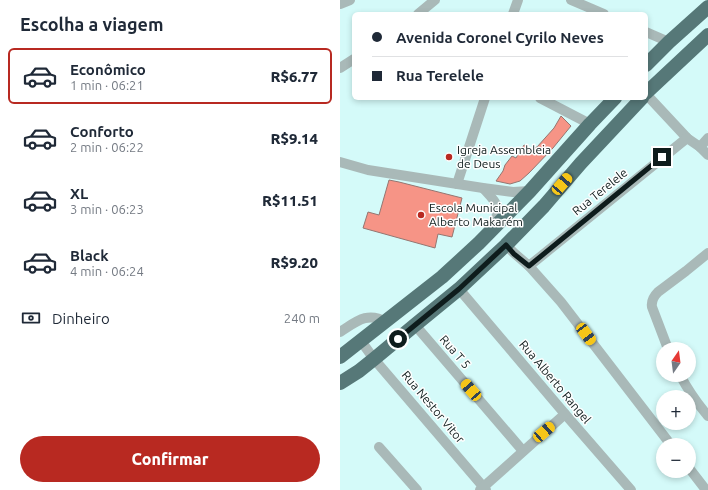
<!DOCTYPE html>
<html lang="pt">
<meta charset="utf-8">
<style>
:root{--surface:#fff;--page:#f2f2f3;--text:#1f2937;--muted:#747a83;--line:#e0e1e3;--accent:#b82921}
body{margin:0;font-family:Ubuntu,sans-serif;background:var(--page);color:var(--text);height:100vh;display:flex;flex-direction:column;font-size:15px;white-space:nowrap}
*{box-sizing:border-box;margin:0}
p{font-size:13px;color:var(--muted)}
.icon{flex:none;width:22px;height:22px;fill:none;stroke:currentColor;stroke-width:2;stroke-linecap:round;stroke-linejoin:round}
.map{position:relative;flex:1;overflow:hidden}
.panel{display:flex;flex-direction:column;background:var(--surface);width:340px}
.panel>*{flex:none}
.top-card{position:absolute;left:12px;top:12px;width:296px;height:88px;border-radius:6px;box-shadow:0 2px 6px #0003;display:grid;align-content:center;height:88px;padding:0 20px;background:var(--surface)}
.needle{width:26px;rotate:14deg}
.controls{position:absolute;left:316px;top:342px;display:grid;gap:8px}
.controls a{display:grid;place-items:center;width:40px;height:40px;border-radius:50%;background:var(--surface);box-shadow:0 2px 6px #0003;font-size:20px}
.end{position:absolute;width:18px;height:18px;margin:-9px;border:5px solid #0e1c1c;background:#fff;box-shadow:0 0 0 2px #fff}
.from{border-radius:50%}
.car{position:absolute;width:12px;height:24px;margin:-12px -6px;border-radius:5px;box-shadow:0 0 3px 1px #0007;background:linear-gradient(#f5c518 24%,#345 0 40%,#f5c518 0 76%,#345 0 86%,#f5c518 0)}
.top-card b{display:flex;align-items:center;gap:14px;height:38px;font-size:15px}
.top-card b+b{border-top:1px solid var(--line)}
.top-card i{width:10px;height:10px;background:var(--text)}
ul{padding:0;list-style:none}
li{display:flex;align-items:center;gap:12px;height:56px;margin:0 8px 6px;padding:0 12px;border:2px solid transparent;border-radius:6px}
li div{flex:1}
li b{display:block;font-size:15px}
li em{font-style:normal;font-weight:800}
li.on{border-color:var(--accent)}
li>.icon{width:36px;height:36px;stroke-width:1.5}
h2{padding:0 20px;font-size:18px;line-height:48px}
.pay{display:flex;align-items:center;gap:10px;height:44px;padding:0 20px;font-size:15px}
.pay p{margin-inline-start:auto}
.action{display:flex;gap:8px;margin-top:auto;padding:8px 20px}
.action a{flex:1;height:46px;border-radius:24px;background:var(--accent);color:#fff;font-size:16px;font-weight:800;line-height:46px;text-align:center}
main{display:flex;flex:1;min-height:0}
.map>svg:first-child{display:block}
.building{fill:#f69486;stroke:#947671}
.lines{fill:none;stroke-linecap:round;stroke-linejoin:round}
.minor{stroke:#a9b9b8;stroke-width:10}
.highway{stroke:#567878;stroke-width:14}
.route{stroke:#0e1c1c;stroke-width:5}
.poi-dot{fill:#b82921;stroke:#fefefe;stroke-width:1.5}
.labels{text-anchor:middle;stroke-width:3;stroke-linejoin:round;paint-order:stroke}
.poi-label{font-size:12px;fill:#0e1c1c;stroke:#fefefe;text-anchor:start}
.street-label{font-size:12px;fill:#0e1c1c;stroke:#fefefe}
</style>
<main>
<section class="panel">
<h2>Escolha a viagem</h2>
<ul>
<li class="on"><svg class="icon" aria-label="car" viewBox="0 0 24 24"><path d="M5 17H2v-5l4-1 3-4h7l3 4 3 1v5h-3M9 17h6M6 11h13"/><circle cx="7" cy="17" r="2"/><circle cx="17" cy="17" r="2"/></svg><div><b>Econômico</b><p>1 min · 06:21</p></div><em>R$6.77</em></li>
<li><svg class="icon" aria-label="car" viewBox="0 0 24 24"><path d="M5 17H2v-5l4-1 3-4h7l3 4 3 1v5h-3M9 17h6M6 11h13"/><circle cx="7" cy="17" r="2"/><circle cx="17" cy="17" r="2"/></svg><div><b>Conforto</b><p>2 min · 06:22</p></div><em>R$9.14</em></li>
<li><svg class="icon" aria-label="car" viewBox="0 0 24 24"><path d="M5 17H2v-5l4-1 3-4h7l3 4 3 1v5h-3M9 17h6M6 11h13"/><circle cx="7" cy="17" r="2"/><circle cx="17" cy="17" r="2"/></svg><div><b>XL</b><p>3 min · 06:23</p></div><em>R$11.51</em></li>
<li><svg class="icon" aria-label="car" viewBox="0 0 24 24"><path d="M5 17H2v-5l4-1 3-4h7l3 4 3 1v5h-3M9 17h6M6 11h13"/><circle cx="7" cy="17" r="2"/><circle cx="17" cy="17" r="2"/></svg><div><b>Black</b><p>4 min · 06:24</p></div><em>R$9.20</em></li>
</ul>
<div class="pay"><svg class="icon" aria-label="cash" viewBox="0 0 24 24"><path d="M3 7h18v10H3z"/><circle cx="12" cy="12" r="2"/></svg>Dinheiro<p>240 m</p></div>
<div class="action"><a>Confirmar</a></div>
</section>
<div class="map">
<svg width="368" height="490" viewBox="0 0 368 490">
<rect width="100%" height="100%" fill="#d4faf9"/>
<g class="building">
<path d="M221,116L231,126L213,148L189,173L180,181L170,184L156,181L163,171L165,165L172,156L176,158L184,145L192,149L197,147L214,128Z"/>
<path d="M49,180L59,182L122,198L112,237L98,234L95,248L23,228L28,212L39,215Z"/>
</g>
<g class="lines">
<g class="minor">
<path d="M231,0L264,14"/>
<path d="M0,4L10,0"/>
<path d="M78,14L95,0"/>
<path d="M173,14L178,0"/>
<path d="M306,32L329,42"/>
<path d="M0,68L14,59"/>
<path d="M306,94L347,138L360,147L368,155"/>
<path d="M200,98L250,124"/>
<path d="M360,147L368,138"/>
<path d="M0,162L28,170L143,188L173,192L190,191"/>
<path d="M117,184L145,98"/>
<path d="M143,188C157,203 162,206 153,226"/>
<path d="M166,245L174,253L189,266L221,302L331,445"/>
<path d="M189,266L347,138"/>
<path d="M119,289L225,414L291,490"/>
<path d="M75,325L183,451"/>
<path d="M0,332C16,322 27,311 46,322"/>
<path d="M21,341L34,359L146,490"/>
<path d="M328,349L312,307C311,301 313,297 318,292L346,271L368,253"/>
<path d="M340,375C348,390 357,403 368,416"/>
<path d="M39,447L77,490"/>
<path d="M349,468L366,490"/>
<path d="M140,490L225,414"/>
</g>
<g class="highway">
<path d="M306,65L329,42L368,7"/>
<path d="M306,93L368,35"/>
<path d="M0,357L102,277L139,243L190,191L250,124L275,98"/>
<path d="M0,383L19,371L34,359L75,325L119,289L166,245L204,206L241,163L302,98"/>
</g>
</g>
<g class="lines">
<path class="route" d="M58,339L119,289L166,245L174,254L189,266L322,157"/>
</g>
<g class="poi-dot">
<circle cx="109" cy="157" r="4"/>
<circle cx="81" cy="215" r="4"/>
</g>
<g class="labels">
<g class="poi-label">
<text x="117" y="154">Igreja Assembleia<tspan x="117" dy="14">de Deus</tspan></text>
<text x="89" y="212">Escola Municipal<tspan x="89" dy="14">Alberto Makarém</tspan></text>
</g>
<g class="street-label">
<text transform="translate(260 192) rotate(-39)" y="4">Rua Terelele</text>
<text transform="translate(115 352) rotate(49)" y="4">Rua T 5</text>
<text transform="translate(215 382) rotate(50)" y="4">Rua Alberto Rangel</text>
<text transform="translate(93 407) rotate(50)" y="4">Rua Nestor Vitor</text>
</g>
</g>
</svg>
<div class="controls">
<a><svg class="needle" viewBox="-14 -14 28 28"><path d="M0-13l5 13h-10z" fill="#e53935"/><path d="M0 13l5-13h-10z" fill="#747a83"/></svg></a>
<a>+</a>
<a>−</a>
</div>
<i class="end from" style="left:58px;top:339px"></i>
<i class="end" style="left:322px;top:157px"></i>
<i class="car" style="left:222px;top:184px;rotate:41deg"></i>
<i class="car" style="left:246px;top:334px;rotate:143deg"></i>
<i class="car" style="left:131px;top:390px;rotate:319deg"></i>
<i class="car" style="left:204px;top:432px;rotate:49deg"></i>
<div class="top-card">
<b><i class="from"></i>Avenida Coronel Cyrilo Neves</b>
<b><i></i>Rua Terelele</b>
</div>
</div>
</main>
